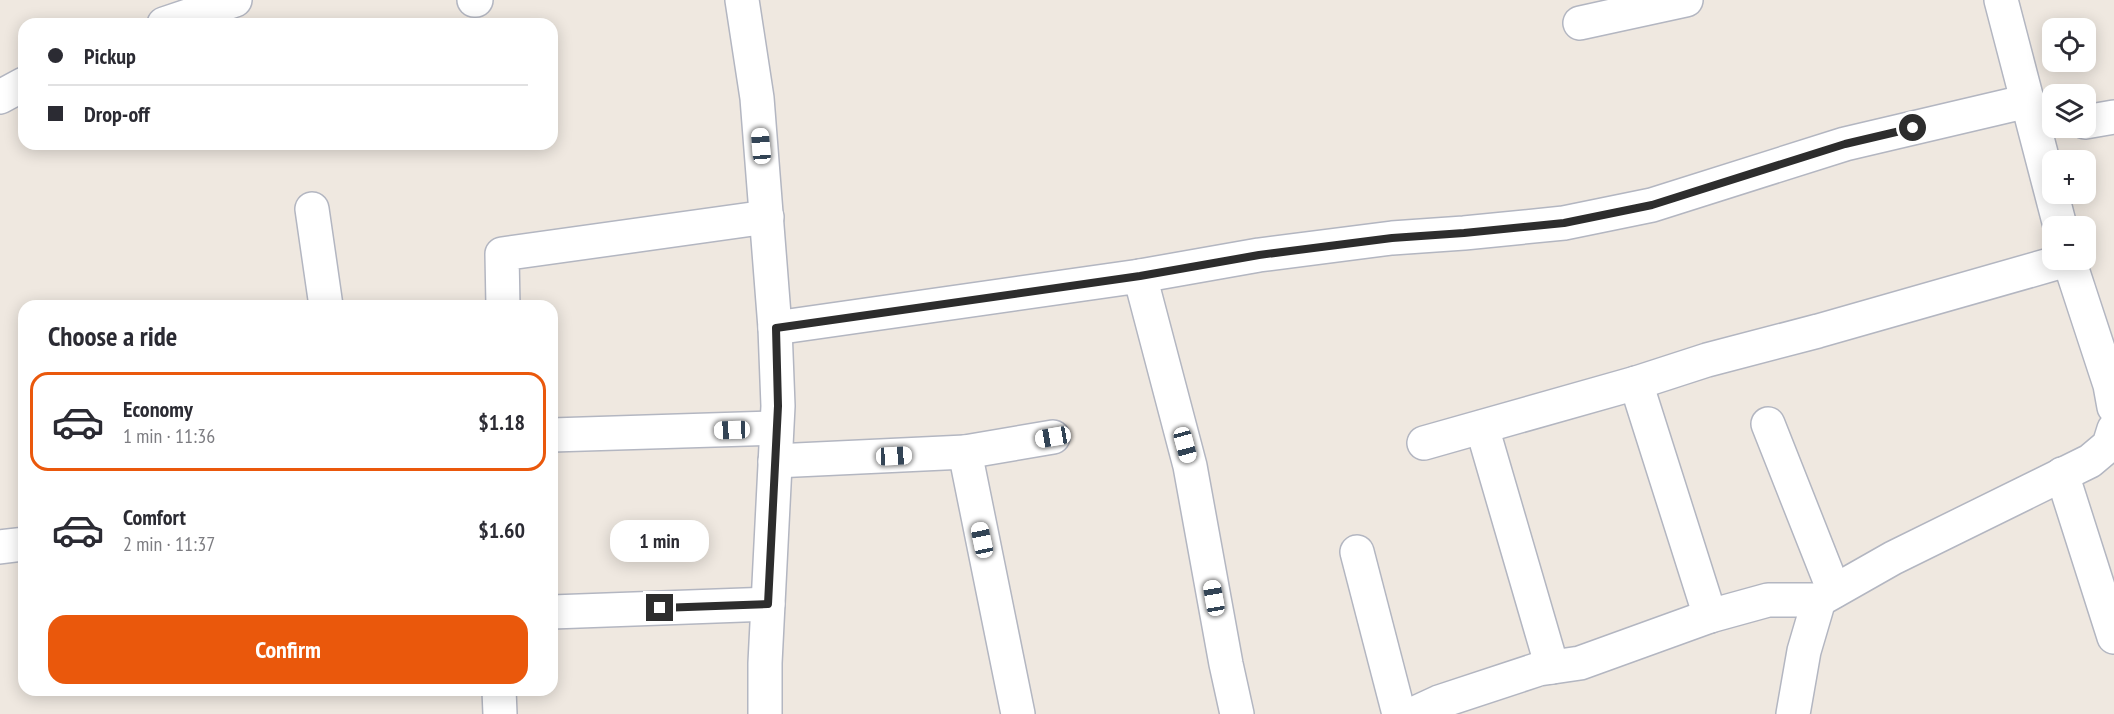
<!DOCTYPE html>
<meta charset="utf-8">
<style>
:root{--surface:#fff;--page:#f7f7f7;--text:#2b2b33;--muted:#7c7c81;--line:#e1e1e2;--accent:#ea580c}
body{margin:0;font-family:"PT Sans Narrow",sans-serif;background:var(--page);color:var(--text);height:100vh;display:flex;flex-direction:column;font-size:22px;white-space:nowrap}
*{box-sizing:border-box;margin:0}
p{font-size:20px;color:var(--muted)}
.icon{flex:none;width:33px;height:33px;fill:none;stroke:currentColor;stroke-width:2;stroke-linecap:round;stroke-linejoin:round}
.map{position:relative;flex:1;overflow:hidden}
.panel{position:absolute;left:18px;top:300px;width:540px;height:396px;display:flex;flex-direction:column;background:var(--surface);border-radius:18px;box-shadow:0 3px 15px #0003}
.panel>*{flex:none}
.top-card{position:absolute;left:18px;top:18px;width:540px;height:132px;border-radius:18px;box-shadow:0 3px 15px #0003;display:grid;align-content:center;height:132px;padding:0 30px;background:var(--surface)}
.tools{position:absolute;left:2042px;top:18px;display:grid;gap:12px}
.tools a{display:grid;place-items:center;width:54px;height:54px;border-radius:12px;background:var(--surface);box-shadow:0 3px 15px #0003;font-size:30px}
.end{position:absolute;width:27px;height:27px;margin:-14px;border:8px solid #2d2d2d;background:#fff;box-shadow:0 0 0 3px #fff}
.from{border-radius:50%}
.bubble{position:absolute;height:42px;border-radius:18px;background:var(--surface);box-shadow:0 3px 15px #0003;font-size:20px;font-weight:600;line-height:42px;text-align:center}
.car{position:absolute;width:18px;height:36px;margin:-18px -9px;border-radius:8px;box-shadow:0 0 4px 2px #0007;background:linear-gradient(#fff 24%,#345 0 40%,#fff 0 76%,#345 0 86%,#fff 0)}
.top-card b{display:flex;align-items:center;gap:21px;height:57px;font-size:22px}
.top-card b+b{border-top:2px solid var(--line)}
.top-card i{width:15px;height:15px;background:var(--text)}
ul{padding:0;list-style:none}
li{display:flex;align-items:center;gap:18px;height:99px;margin:0 12px 9px;padding:0 18px;border:3px solid transparent;border-radius:18px}
li div{flex:1}
li b{display:block;font-size:22px}
li em{font-style:normal;font-weight:600}
li.selected{border-color:var(--accent)}
li>.icon{width:54px;height:54px;stroke-width:1.5}
h2{padding:0 30px;font-size:27px;line-height:72px}
.button{display:flex;gap:12px;margin-top:auto;padding:12px 30px}
.button a{flex:1;height:69px;border-radius:18px;background:var(--accent);color:#fff;font-size:24px;font-weight:600;line-height:69px;text-align:center}
.map>svg:first-child{display:block}
.lines{fill:none;stroke-linecap:round;stroke-linejoin:round}
.street-casing{stroke:#b3b6c1;stroke-width:36}
.street{stroke:#fff;stroke-width:33}
.route{stroke:#2d2d2d;stroke-width:8}
</style>
<div class="map">
<svg width="2114" height="714" viewBox="0 0 2114 714">
<rect width="100%" height="100%" fill="#efe8e0"/>
<g class="lines">
<g class="street-casing">
<g id="street">
<path d="M474,0H476"/>
<path d="M742,0L757,98L775,328L778,406L765,663V714"/>
<path d="M2001,0L2060,226"/>
<path d="M1580,23L1686,0"/>
<path d="M164,24L235,0"/>
<path d="M0,97L24,84"/>
<path d="M2085,122L2114,117"/>
<path d="M312,209L326,306"/>
<path d="M2069,260L2110,385L2114,407"/>
<path d="M1140,276L1259,255L1392,238L1464,233L1564,223L1652,205L1845,144L2028,101"/>
<path d="M503,306L502,254L767,217"/>
<path d="M775,328L1140,276L1190,466L1226,664L1237,714"/>
<path d="M1636,383L1710,616"/>
<path d="M1768,424L1834,591"/>
<path d="M1482,427L1552,667"/>
<path d="M552,435L776,428"/>
<path d="M1424,443L1636,383L1707,360L1818,331L2067,260"/>
<path d="M965,452L1053,437"/>
<path d="M775,461L965,452L1018,714"/>
<path d="M2062,474L2114,637"/>
<path d="M0,547L24,544"/>
<path d="M1357,552L1399,714"/>
<path d="M552,612L768,604"/>
<path d="M499,690L500,714"/>
<path d="M1413,714L1439,702L1539,669L1580,663L1710,616L1768,600H1819"/>
<path d="M1793,714L1804,651L1819,600L1893,558L2090,461L2109,445L2114,429"/>
</g>
</g>
<use href="#street" class="street"/>
</g>
<g class="lines">
<path class="route" d="M660,608L768,604L778,406L776,328L1140,276L1259,255L1392,238L1464,233L1564,223L1652,205L1845,144L1913,128"/>
</g>
</svg>
<div class="tools">
<a><svg class="icon" aria-label="locate" viewBox="0 0 24 24"><circle cx="12" cy="12" r="6"/><path d="M12 2v4M12 18v4M2 12h4M18 12h4"/></svg></a>
<a><svg class="icon" aria-label="layers" viewBox="0 0 24 24"><path d="M12 4l9 5-9 5-9-5zM3 14l9 5 9-5"/></svg></a>
<a>+</a>
<a>−</a>
</div>
<i class="end from" style="left:1913px;top:128px"></i>
<i class="end" style="left:660px;top:608px"></i>
<div class="bubble" style="left:610px;top:520px;width:99px">1 min</div>
<i class="car" style="left:761px;top:146px;rotate:355deg"></i>
<i class="car" style="left:732px;top:430px;rotate:268deg"></i>
<i class="car" style="left:1053px;top:437px;rotate:260deg"></i>
<i class="car" style="left:1185px;top:445px;rotate:165deg"></i>
<i class="car" style="left:894px;top:456px;rotate:87deg"></i>
<i class="car" style="left:982px;top:540px;rotate:348deg"></i>
<i class="car" style="left:1214px;top:598px;rotate:350deg"></i>
<div class="top-card">
<b><i class="from"></i>Pickup</b>
<b><i></i>Drop-off</b>
</div>
<section class="panel">
<h2>Choose a ride</h2>
<ul>
<li class="selected"><svg class="icon" aria-label="car" viewBox="0 0 24 24"><path d="M5 17H2v-5l4-1 3-4h7l3 4 3 1v5h-3M9 17h6M6 11h13"/><circle cx="7" cy="17" r="2"/><circle cx="17" cy="17" r="2"/></svg><div><b>Economy</b><p>1 min · 11:36</p></div><em>$1.18</em></li>
<li><svg class="icon" aria-label="car" viewBox="0 0 24 24"><path d="M5 17H2v-5l4-1 3-4h7l3 4 3 1v5h-3M9 17h6M6 11h13"/><circle cx="7" cy="17" r="2"/><circle cx="17" cy="17" r="2"/></svg><div><b>Comfort</b><p>2 min · 11:37</p></div><em>$1.60</em></li>
</ul>
<div class="button"><a>Confirm</a></div>
</section>
</div>
